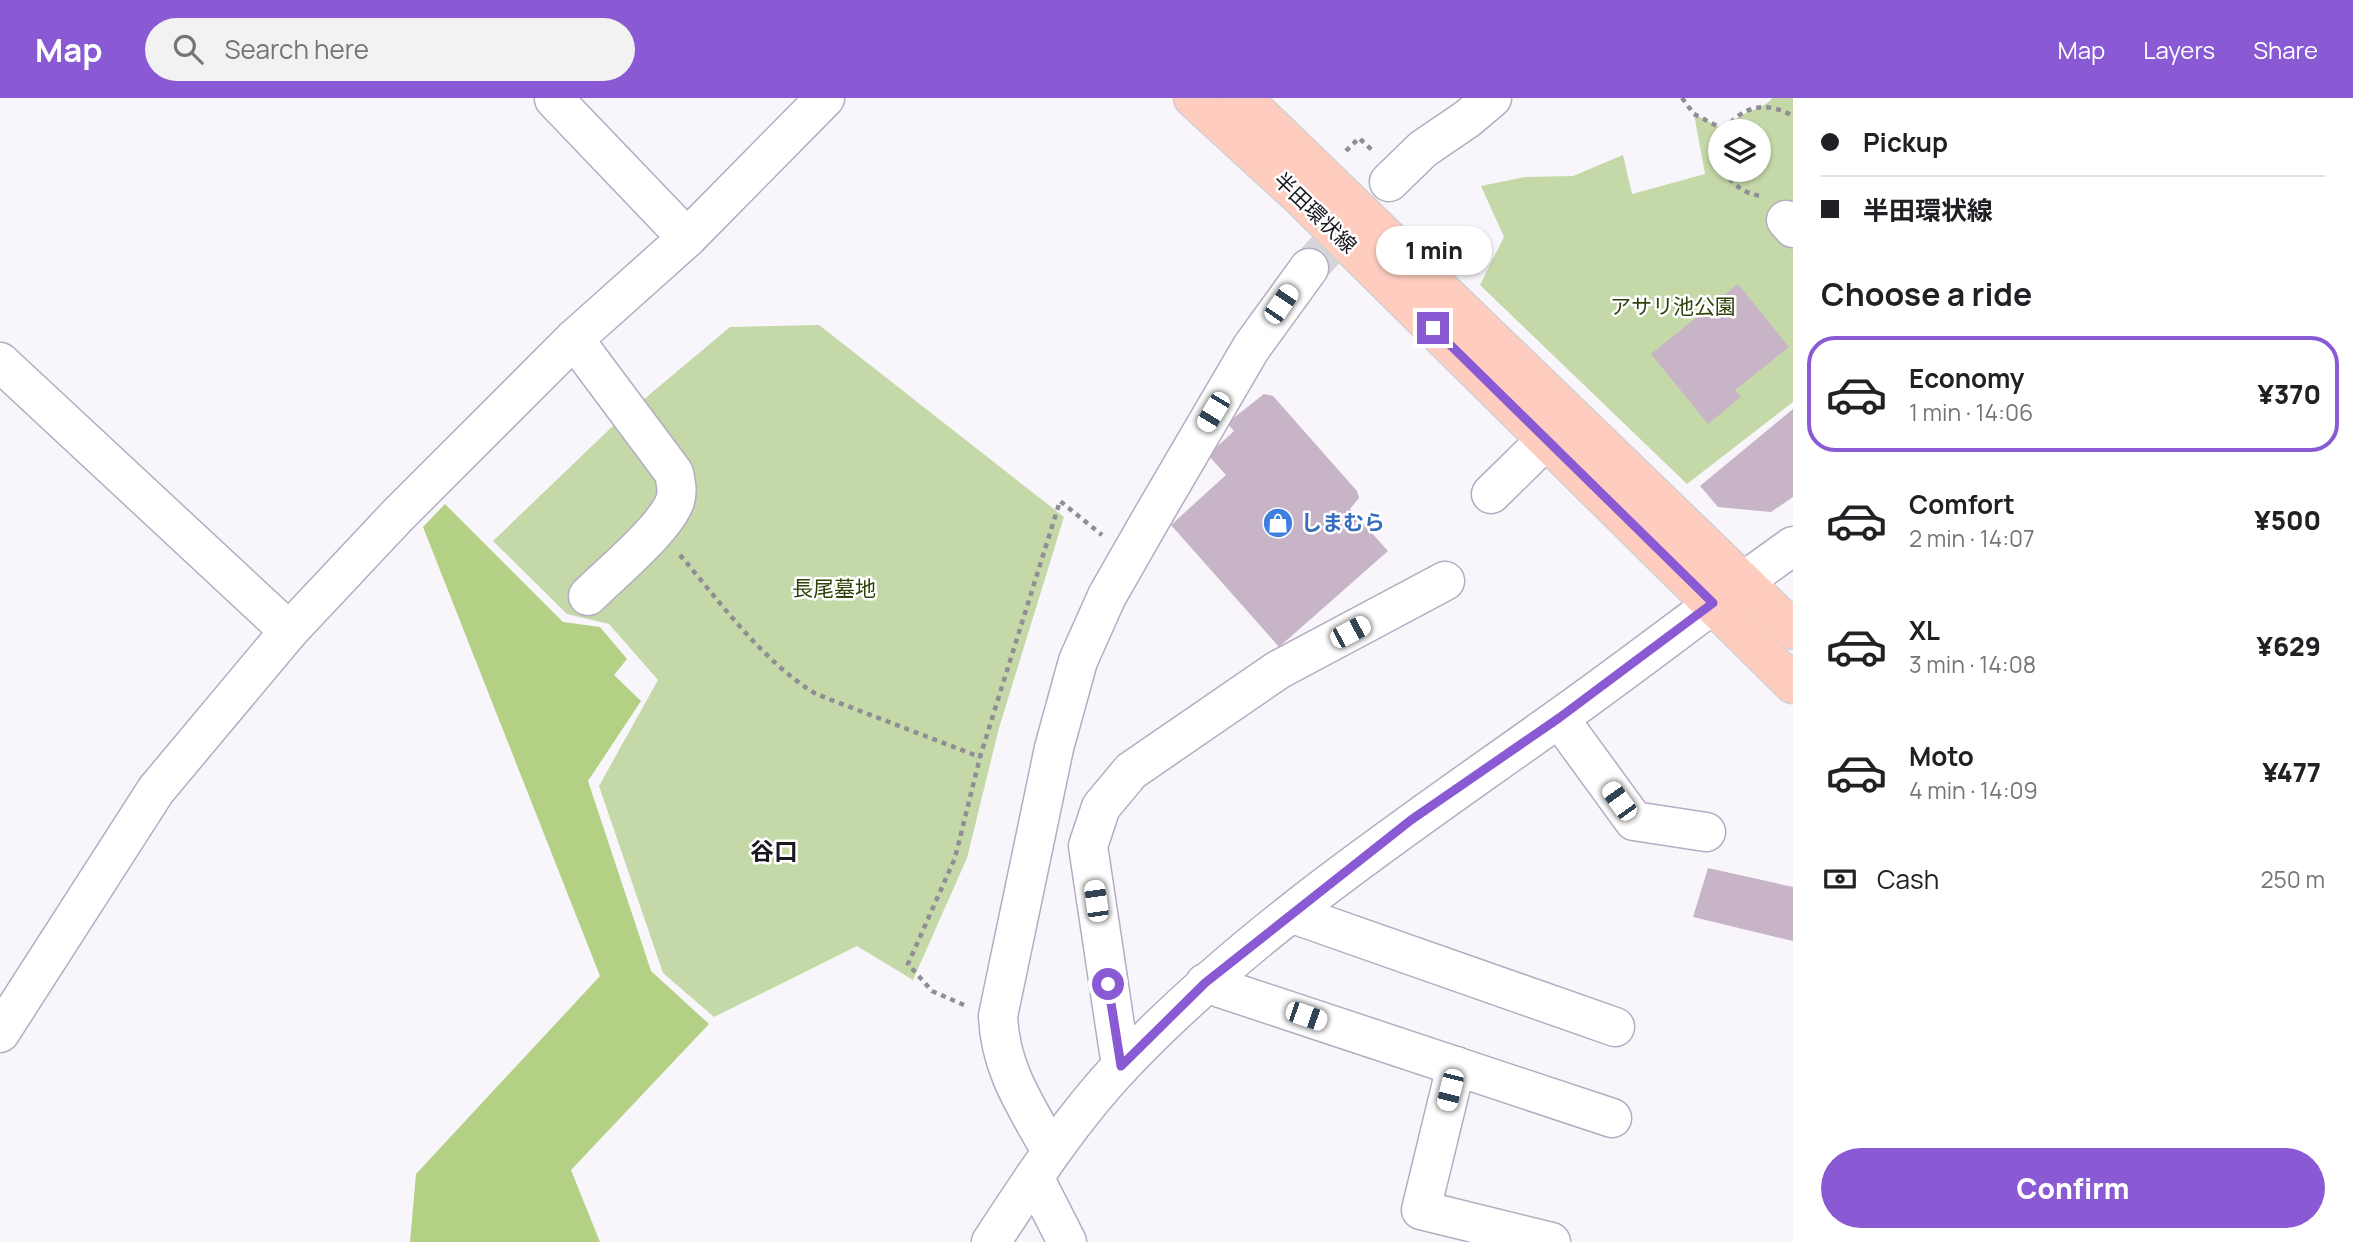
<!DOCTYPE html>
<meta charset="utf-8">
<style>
:root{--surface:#fff;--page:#f2f2f2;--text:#202124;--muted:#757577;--line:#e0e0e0;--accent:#895ad3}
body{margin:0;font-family:Manrope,"Noto Sans JP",sans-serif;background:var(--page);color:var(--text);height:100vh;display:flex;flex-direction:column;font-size:26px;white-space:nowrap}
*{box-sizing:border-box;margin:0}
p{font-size:23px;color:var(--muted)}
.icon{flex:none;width:38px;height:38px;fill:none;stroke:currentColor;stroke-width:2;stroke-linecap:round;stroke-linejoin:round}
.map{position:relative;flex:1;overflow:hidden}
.side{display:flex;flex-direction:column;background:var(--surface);width:560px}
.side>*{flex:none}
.hud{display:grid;align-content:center;height:154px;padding:0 28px;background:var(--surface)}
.controls{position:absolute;left:1708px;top:21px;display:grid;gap:14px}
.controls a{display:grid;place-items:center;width:63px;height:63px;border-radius:50%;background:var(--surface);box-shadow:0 2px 5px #0004;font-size:35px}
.end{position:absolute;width:32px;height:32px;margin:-16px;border:9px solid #895ad3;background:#fff;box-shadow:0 0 0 4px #fff}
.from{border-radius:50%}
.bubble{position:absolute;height:49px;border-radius:24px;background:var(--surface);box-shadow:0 2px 5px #0004;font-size:23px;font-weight:800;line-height:49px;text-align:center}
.car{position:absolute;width:21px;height:42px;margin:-21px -10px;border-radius:9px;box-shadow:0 0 5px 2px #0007;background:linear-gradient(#fff 24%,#345 0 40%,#fff 0 76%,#345 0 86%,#fff 0)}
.hud b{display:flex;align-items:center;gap:24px;height:66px;font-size:26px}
.hud b+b{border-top:2px solid var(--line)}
.hud i{width:18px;height:18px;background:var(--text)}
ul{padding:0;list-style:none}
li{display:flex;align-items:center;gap:21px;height:116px;margin:0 14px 10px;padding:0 14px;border:4px solid transparent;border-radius:28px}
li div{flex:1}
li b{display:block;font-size:26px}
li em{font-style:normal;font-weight:800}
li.on{border-color:var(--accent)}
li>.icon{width:63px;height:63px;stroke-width:1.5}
h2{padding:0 28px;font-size:32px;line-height:84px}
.pay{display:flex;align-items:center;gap:18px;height:77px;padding:0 28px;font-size:26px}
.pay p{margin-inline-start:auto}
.primary-button{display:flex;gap:14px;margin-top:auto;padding:14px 28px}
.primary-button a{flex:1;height:80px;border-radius:42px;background:var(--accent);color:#fff;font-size:28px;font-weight:800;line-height:80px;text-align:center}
header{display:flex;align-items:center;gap:42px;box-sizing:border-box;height:98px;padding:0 35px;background:var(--accent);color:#fff}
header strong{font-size:33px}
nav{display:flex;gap:38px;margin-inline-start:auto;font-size:24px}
.search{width:490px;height:63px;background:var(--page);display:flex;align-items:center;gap:18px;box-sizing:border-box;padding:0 24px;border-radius:38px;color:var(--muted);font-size:26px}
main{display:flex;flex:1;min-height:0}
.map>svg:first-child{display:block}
.green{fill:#c5d8a7;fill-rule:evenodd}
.forest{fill:#b3d084}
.building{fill:#c7b4c7}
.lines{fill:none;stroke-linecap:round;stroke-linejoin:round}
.minor-tunnel{stroke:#d7d5da;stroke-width:38;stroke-dasharray:38 19;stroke-linecap:butt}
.minor-casing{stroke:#b4acc3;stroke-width:41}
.major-casing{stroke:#d1d1d2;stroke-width:41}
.path{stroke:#908d94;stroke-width:4.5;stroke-dasharray:5 5;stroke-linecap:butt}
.minor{stroke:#fff;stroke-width:38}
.major{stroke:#fecdbf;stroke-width:38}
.route{stroke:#895ad3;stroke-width:9}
.labels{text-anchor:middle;stroke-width:5;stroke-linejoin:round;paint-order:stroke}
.street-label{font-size:21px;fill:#1a1720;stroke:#fff}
.park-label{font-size:21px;fill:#304109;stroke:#fff}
.shop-label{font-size:21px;font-weight:bold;fill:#366cbe;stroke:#fff;text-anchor:start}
.quarter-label{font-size:24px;font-weight:bold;fill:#1a1720;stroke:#fff}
</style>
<header>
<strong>Map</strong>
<div class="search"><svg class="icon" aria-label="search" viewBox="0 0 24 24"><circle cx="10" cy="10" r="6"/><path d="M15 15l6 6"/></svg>Search here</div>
<nav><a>Map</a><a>Layers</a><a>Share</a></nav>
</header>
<main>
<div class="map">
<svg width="1793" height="1144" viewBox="0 0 1793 1144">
<rect width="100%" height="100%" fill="#f8f6fb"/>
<g class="green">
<path d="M1772,0H1793V304L1687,386L1480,187L1504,139L1481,88L1525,79L1573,78L1623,57L1632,96L1705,76L1694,16L1725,32C1741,10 1762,14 1772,0ZM1720,33H1759V72H1720Z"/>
<path d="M819,227L1064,419L999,630L967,760L913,882L857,848L714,919L663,875L599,688L658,582L609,526L567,516L493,443L618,323L730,229Z"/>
</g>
<path class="forest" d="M445,406L563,524L600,529L627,561L614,577L641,603L588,683L651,873L709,926L571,1072L600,1144H410L416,1076L600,878L423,429Z"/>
<g class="building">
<path d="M1738,186L1789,249L1735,292L1741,299L1708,326L1651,256Z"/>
<path d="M1264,296L1273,298L1357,393L1359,400L1350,411L1388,453L1279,549L1171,427L1226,377L1208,357L1234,333L1227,325Z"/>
<path d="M1793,311V399L1771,414L1718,409L1700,388Z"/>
<path d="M1708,770L1793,789V843L1693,819Z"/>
</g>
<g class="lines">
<path class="minor-tunnel" d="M1309,170L1389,84"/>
<g class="minor-casing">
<g id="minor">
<path d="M554,1L687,140"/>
<path d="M1389,84L1423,51L1467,21L1492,0"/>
<path d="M1786,122L1793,130"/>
<path d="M574,241L674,375C676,385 678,394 675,403C665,431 610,476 588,498"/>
<path d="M0,264L289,533"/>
<path d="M1491,396L1546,342"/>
<path d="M1559,620L1634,723L1706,734"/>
<path d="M1293,816L1615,929"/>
<path d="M1205,885L1612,1020"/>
<path d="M0,935L156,692L289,533L398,417L574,241L687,140L825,0"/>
<path d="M1121,968L1088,748L1101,709L1131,673L1278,572L1445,483"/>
<path d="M1456,968L1421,1112L1551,1144"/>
<path d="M1051,1053C1026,1008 1000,971 998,918L1054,650L1078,563L1107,498L1151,421L1251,250L1309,170"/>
<path d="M1034,1079L1067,1144"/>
<path d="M991,1144C1031,1083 1071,1021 1122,967C1250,832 1408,728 1559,620C1638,564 1714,504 1793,448"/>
</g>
</g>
<g class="major-casing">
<g id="major">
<path d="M1193,0L1301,99L1793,586"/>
<path d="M1242,0L1793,532"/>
</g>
</g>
<g class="path">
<path d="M1682,0L1694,16L1725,32"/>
<path d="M1725,33C1741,7 1767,3 1793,18"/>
<path d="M1720,50V60"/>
<path d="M1346,53L1359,40L1373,53"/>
<path d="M1724,72C1732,86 1744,96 1761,98"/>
<path d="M680,457C721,505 762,563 816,596L980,659"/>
<path d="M964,907L932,893L908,866L955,760L980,659L1060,403L1102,437"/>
</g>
<use href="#minor" class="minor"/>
<use href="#major" class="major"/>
</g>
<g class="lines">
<path class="route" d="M1108,886L1121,968L1205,885L1411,722L1559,620L1713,505L1433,230"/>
</g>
<defs>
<g id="shop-disc" transform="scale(1.575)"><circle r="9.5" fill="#3f7fe0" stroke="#fff"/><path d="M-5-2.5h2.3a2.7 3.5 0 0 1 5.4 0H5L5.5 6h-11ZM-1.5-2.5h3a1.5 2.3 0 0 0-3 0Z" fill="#fff"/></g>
</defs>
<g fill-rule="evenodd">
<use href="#shop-disc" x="1278" y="425"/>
</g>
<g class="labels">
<g class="street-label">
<text transform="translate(1315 115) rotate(44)" y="7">半田環状線</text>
</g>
<g class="park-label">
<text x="1673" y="216">アサリ池公園</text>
<text x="834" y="498">長尾墓地</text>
</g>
<g class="shop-label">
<text x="1301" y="432">しまむら</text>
</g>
<g class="quarter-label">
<text x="774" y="762">谷口</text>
</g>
</g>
</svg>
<div class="controls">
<a><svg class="icon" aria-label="layers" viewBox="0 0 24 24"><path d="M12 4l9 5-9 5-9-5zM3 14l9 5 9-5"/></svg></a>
</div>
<i class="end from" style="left:1108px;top:886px"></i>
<i class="end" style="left:1433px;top:230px"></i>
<div class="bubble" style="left:1376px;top:128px;width:116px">1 min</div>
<i class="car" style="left:1281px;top:206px;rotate:34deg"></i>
<i class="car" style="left:1213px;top:314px;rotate:211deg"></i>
<i class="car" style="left:1350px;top:534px;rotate:62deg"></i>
<i class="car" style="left:1619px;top:703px;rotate:324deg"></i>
<i class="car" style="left:1096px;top:803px;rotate:352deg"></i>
<i class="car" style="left:1306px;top:918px;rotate:109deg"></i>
<i class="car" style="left:1450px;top:992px;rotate:194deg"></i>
</div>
<section class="side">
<div class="hud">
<b><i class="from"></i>Pickup</b>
<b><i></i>半田環状線</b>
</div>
<h2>Choose a ride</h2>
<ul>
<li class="on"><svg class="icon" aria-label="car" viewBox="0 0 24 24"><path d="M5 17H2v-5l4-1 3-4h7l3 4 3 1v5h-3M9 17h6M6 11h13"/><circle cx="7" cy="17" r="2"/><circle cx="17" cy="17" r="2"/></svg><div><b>Economy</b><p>1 min · 14:06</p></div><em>¥370</em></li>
<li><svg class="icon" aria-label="car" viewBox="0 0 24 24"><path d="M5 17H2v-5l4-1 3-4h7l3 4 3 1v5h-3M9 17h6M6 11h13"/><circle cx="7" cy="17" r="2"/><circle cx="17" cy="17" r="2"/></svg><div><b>Comfort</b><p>2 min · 14:07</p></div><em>¥500</em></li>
<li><svg class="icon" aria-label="car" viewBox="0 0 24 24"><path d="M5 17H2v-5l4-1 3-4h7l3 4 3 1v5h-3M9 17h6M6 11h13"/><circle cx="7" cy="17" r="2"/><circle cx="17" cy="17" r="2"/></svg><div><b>XL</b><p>3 min · 14:08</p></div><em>¥629</em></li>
<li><svg class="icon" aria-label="car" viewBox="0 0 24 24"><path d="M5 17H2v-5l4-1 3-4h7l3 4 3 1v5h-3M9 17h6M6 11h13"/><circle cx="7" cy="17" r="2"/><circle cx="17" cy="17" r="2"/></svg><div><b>Moto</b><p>4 min · 14:09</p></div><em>¥477</em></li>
</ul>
<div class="pay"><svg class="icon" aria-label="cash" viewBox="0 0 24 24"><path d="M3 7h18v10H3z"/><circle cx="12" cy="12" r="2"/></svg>Cash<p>250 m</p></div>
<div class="primary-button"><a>Confirm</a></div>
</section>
</main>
